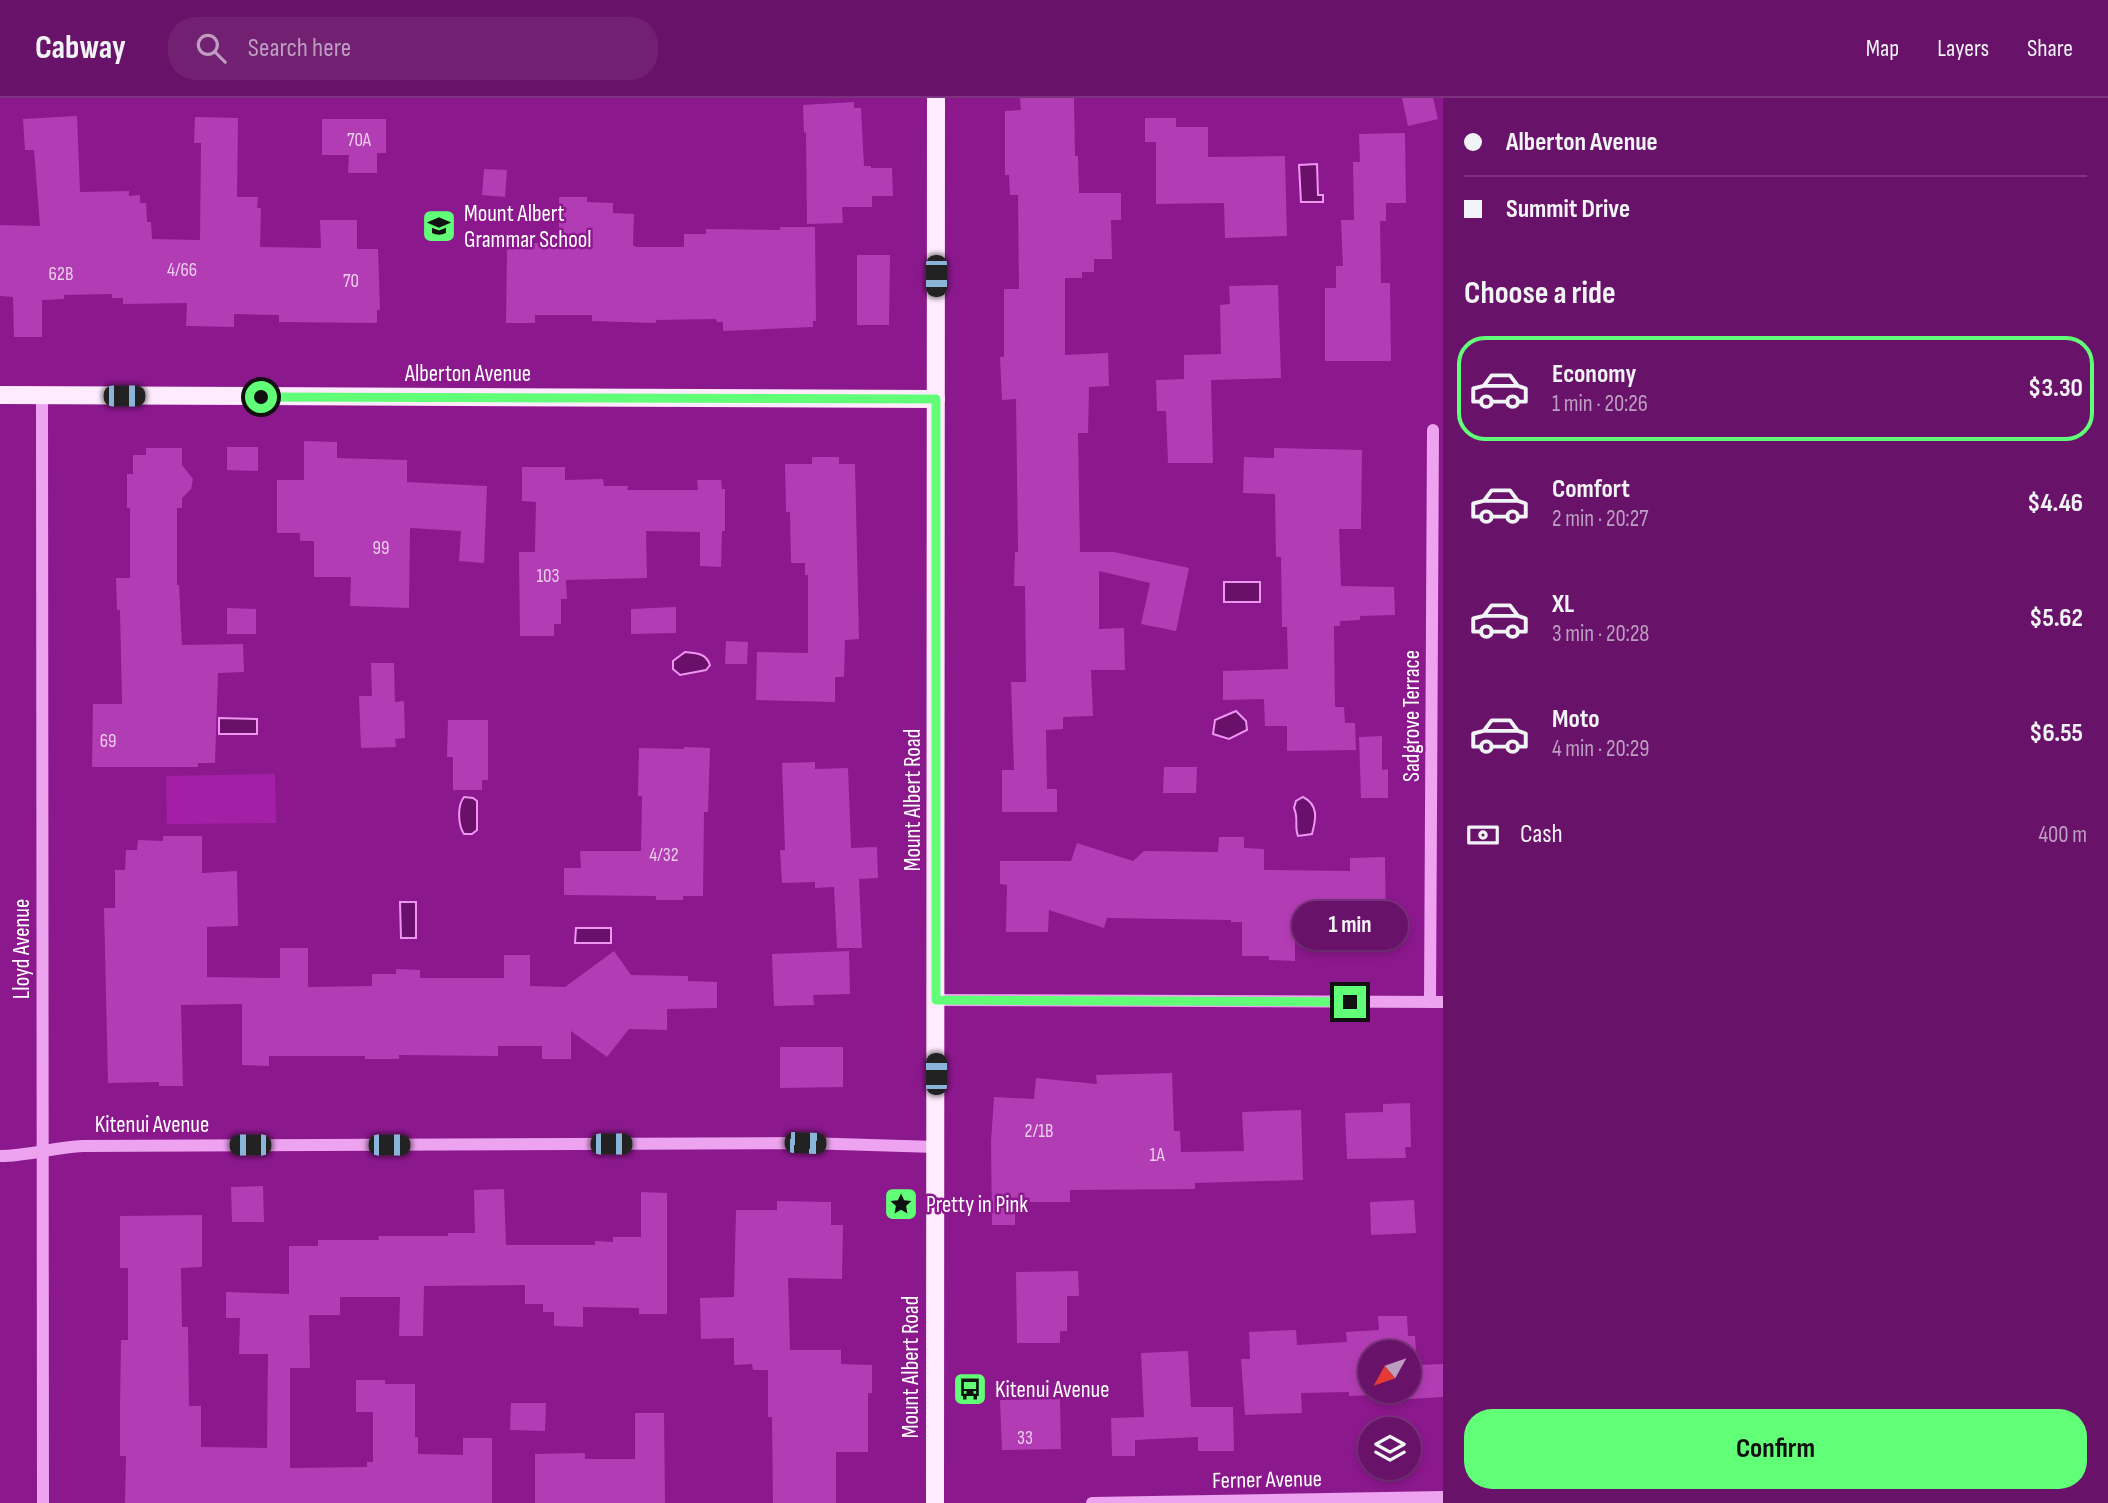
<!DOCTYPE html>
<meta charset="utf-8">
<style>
:root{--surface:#69126a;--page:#712072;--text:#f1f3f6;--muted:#bd9ec1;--line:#7c327e;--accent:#61ff77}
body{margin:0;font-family:"Sofia Sans Condensed",sans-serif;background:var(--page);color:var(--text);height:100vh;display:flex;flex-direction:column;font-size:26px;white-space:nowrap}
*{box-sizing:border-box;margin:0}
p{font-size:23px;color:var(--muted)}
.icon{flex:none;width:38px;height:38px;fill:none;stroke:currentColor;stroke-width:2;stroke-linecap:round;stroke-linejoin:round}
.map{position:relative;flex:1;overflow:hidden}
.panel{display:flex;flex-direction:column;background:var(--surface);width:665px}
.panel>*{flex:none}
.top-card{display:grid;align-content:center;height:154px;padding:0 21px;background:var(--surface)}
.needle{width:46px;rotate:230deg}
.buttons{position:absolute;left:1358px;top:1242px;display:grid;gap:14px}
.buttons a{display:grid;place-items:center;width:63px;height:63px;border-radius:50%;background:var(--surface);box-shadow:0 4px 10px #0003,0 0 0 2px var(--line);font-size:35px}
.end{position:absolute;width:32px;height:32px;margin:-16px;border:9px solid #61ff77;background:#111;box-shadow:0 0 0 4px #111}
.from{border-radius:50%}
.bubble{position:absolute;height:49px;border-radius:24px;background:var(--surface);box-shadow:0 4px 10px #0003,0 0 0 2px var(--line);font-size:23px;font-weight:700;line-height:49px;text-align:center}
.car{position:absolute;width:21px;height:42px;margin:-21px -10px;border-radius:9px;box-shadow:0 0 5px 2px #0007;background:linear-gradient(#222 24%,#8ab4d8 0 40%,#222 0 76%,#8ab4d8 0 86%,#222 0)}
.top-card b{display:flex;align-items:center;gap:24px;height:66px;font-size:26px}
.top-card b+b{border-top:2px solid var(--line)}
.top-card i{width:18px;height:18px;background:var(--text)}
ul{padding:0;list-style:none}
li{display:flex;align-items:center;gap:21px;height:105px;margin:0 14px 10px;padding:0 7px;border:4px solid transparent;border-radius:28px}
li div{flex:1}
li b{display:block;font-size:26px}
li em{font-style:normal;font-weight:700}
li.active{border-color:var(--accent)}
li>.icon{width:63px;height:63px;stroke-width:1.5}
h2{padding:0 21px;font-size:32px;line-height:84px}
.pay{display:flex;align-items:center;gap:18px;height:77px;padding:0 21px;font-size:26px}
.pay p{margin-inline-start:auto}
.button{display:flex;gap:14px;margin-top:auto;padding:14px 21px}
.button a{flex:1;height:80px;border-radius:28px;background:var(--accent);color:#111;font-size:28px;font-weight:700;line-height:80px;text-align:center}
header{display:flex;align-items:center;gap:42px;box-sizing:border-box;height:98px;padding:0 35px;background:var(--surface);border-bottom:2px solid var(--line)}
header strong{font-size:33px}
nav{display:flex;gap:38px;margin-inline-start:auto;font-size:24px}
.search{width:490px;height:63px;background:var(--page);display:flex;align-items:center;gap:18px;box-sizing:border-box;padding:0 24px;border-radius:28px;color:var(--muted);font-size:26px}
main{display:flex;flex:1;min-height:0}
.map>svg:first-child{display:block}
.green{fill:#a320a6}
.water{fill:#6a0f6a;stroke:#ee95f1;stroke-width:2}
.building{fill:#b23cb3;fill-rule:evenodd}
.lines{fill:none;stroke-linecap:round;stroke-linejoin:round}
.minor{stroke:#eda3ef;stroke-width:12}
.major{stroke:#ffebfe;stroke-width:18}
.route{stroke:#61ff77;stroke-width:9}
.labels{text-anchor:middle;stroke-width:5;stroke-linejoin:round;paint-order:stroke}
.number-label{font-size:19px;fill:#ecceec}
.poi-label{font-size:23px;fill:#fff;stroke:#8c188d;text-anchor:start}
.street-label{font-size:23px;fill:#fff;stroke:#8c188d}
</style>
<header>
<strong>Cabway</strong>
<div class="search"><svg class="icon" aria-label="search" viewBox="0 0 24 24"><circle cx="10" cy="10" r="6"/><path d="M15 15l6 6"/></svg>Search here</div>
<nav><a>Map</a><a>Layers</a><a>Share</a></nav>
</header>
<main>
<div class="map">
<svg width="1443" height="1405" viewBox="0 0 1443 1405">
<rect width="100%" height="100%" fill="#8c188d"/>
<path class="green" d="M275,676L276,725L167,726L166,678Z"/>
<g class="water">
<path d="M1317,66L1318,97H1323V104H1301L1299,67Z"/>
<rect x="1224" y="484" width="36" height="20"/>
<path d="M685,554C696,555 706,555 710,567L706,572L680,577L673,571V563Z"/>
<path d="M1236,613L1246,623L1247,632L1229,641L1213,636L1215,622Z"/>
<path d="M219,620L257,621V636H219Z"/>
<path d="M464,699L473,700L477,703V732L472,736H464C458,727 457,708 464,699Z"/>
<path d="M1303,699C1319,707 1316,721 1312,736L1298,738C1294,728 1299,721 1294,710L1296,703Z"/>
<path d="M400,804H416V840H401Z"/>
<path d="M576,830H611V845H575Z"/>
</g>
<g class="building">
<path d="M1020,0H1074L1075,58H1078L1079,95H1121V122H1111L1112,161H1094V174H1082V180H1065V257L1108,255L1109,288L1089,289L1088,335H1078L1080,454H1114L1189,470L1176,533L1141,526L1150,485L1099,473V531L1124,530L1125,572H1091L1093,618L1063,619V631L1046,632L1047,691H1057V714H1002V672H1014L1011,584H1026L1025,488H1014L1015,454H1018L1016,301L1002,302L1000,259H1004V191H1019L1018,97H1010L1009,77H1005V13L1021,12Z"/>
<path d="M1402,0H1433L1438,21L1408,28Z"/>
<path d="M854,4V10H861L864,68H871V70H892L893,98H872V109H842L843,125L807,126L806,34L804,35L803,7Z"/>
<path d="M77,18L80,94L129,93V98L140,97V105H146L147,124H151L152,141L200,142L201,45H194L195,19L238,20L237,99H258L257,110H261L260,149L321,150L320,122H357V151H378L380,212H377V225L279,224V217L234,216V229L186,228L187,205L123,206V200H112V196L64,197V201L42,202V239H14L13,199L0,198V127L40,128L34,52H25L23,21Z"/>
<path d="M1145,20H1176V29H1208V59L1285,58L1287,138L1225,140L1224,105L1156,106V44H1145Z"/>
<path d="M322,21H386V55H377V75H348L349,57H322Z"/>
<path d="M1405,35L1406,105H1386V123H1380L1381,185H1390L1391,263H1325V190H1336V168H1343L1341,122H1354L1353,64H1360L1359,36Z"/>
<path d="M484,71L507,72L505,99L482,97Z"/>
<path d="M559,99H587V104L613,105V115L634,116L633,147L636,149H684V136H706V131L780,132V129H815L816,223H813V229L723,233V224H717L716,221L656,222V225L592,223V217H535V225H506L507,151H531V145H559Z"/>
<path d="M857,157H890L889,227H857Z"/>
<path d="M1278,187L1281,280L1211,282L1213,365H1168L1166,313H1157L1156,282L1184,281V257L1221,256L1220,207L1230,206L1229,188Z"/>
<path d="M304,343L337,344V360L407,362V384L487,388L484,465L459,463L461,433L410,430L409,510L350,508L351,479H314V443H300V435H277V382H304Z"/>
<path d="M227,349H258V373L227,372Z"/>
<path d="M146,350H182V367L193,381L191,391L182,400V410H177V487H179L182,547L243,546L244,574L218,575L215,665H198V669H92L93,606H122L120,512H117L116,480H130V410H127V376H133V357H146Z"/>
<path d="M1274,350L1362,352L1361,431H1339L1341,488L1394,489L1395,517L1360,518V522L1340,523V528H1334L1335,609H1344L1345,625H1355L1356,652L1287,653V628H1265L1264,601L1223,602V573L1288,571L1287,529H1282L1281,459H1276L1275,396L1243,395L1244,359L1274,360Z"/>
<path d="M812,359H839V366H855L859,541L845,542L844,579H835V604L756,602L757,554L808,555V477H805V465H791L790,414H786L785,366H812Z"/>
<path d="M522,369H565V382L603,381L604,388H628L627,392H698L697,382H721L722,391H725V433H722L721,469L700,468V434L646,433L647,480L566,482L567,501H561V526H554V538H520L519,454H535L536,404L522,403Z"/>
<path d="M676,509V535L631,536V511Z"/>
<path d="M227,510L256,511V536H227Z"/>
<path d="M726,543L748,544L747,566H725Z"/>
<path d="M371,565H394L395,604L404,603L405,640L395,641L396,649L361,650L359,598H372Z"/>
<path d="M448,622H488V682H482V692H453V659H447Z"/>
<path d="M1382,638V672L1388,671V700H1361L1359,639Z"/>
<path d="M684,649L710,650L708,714H704L703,798H683V802H656V798L564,797V770H581L580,753H641L642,698H638L639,650L684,651Z"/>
<path d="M815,664V671L848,670L851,750L877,749L878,780L859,781L862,850H837L834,789L815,790V784L782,785L780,752H785L782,665Z"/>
<path d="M1164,669H1197L1196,695H1163Z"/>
<path d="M163,738H202V775L237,773L238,828L207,829V879L280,880V850H308V889L372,888V876H396V871L420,872V880H504V857H530V888L565,889L614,853L631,877L688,878V883L717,884V910L667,911V932L629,931L607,959L571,933V961H542V948H498V958L399,957V961H365V958H269V968L242,967V906L181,907L183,988H159V984L108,985L104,810H115V772H125L126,752H137L138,742L163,743Z"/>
<path d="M1219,739H1244V750L1264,751V772L1350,773V760L1385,759L1386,838H1340V832L1295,831V863L1269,862V858H1242V824H1231V822L1107,820L1104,830L1049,812L1048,834H1006L1007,787L1000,786V763H1071L1077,745L1133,763L1144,753L1218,754Z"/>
<path d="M849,853L850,896L813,897L814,907L774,908L772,856Z"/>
<path d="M780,949H843V989L780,990Z"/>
<path d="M1172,975L1174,1033H1180L1181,1054L1244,1053L1242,1014L1301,1012L1303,1082L1195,1085V1091L1070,1092V1104H1015V1127H992L991,1043L994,999L1034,1001L1036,980L1097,986L1096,977Z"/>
<path d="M1410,1005L1411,1049H1405L1406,1060L1347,1061L1345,1015L1383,1014V1006Z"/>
<path d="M263,1088L264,1124H232L231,1089Z"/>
<path d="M504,1091L506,1147H595V1143L613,1144V1139H641V1094L667,1095V1216H639V1210L583,1209V1229L554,1228V1214H543V1206H525V1187L424,1188L423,1238H399L400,1199H340V1217H309L310,1270H290V1370L367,1369V1364H373V1314H356V1282H385V1286H415V1339H418V1356L463,1357V1340H492V1405H125L126,1358H120V1307L121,1242H128V1170H120V1118L202,1117V1169L181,1170L182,1229H188L189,1308H201V1349L267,1350L268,1256H239L240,1220H226V1194L289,1196V1148H318V1142H379L378,1138H448V1135H475L474,1092Z"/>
<path d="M1414,1102L1416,1135L1371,1137L1370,1104Z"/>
<path d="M777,1103L831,1104V1127H843L842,1181L788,1180L790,1252H841V1266L872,1267V1295H868V1354H836V1405H773L772,1319H768V1272H753L752,1266L734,1267V1240L701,1241L700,1200L734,1199L736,1112H777Z"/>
<path d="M1078,1173L1079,1198H1067V1233H1060V1245H1017L1016,1174Z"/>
<path d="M1378,1218H1407L1408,1238H1415L1417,1267L1443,1266V1299L1393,1302V1296L1349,1298V1294L1301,1295L1302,1315L1245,1317L1241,1261H1250L1249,1234L1296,1232L1297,1247L1347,1244L1346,1234L1379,1232ZM1370,1255H1409V1293H1370Z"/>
<path d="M1188,1253L1191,1309H1233L1234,1353H1198V1339L1135,1342V1358H1112L1111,1320L1144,1319L1141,1255Z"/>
<path d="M1060,1301L1061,1351L1002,1352L1000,1302Z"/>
<path d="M511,1305H546L545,1333L510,1332Z"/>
<path d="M635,1315H664L665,1405H535V1356L585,1355V1361H635Z"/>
</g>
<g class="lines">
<g class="minor">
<path d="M42,297L43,1405"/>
<path d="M936,902L1443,904"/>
<path d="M1430,904L1433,332"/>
<path d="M0,1058C28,1058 55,1049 83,1048L805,1045L936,1049"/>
<path d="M1092,1405L1443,1399"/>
</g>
<g class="major">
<path d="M0,297L936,301"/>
<path d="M935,1405L936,0"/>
</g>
</g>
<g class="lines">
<path class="route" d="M261,299L936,301V902L1350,904"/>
</g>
<defs>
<g id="school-square" transform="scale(1.75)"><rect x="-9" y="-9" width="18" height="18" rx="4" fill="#61ff77" stroke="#8c188d"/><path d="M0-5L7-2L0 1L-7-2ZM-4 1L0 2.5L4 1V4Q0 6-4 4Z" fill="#111"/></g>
<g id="sight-square" transform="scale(1.75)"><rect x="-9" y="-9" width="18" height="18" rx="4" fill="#61ff77" stroke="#8c188d"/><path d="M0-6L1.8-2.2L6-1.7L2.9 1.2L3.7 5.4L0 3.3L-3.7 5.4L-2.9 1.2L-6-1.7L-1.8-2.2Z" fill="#111"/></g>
<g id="bus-square" transform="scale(1.75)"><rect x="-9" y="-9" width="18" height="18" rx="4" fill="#61ff77" stroke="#8c188d"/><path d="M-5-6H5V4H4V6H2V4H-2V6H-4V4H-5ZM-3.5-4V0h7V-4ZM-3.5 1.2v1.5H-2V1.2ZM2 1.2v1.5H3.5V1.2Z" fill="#111"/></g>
</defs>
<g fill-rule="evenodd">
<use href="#school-square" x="439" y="128"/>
<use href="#sight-square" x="901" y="1106"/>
<use href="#bus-square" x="970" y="1291"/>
</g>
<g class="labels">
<g class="number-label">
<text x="359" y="48">70A</text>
<text x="182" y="178">4/66</text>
<text x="61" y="182">62B</text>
<text x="351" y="189">70</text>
<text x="381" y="456">99</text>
<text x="548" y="484">103</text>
<text x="108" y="649">69</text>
<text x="664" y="763">4/32</text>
<text x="1039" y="1039">2/1B</text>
<text x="1157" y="1063">1A</text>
<text x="1025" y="1346">33</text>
</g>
<g class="poi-label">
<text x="464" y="123">Mount Albert<tspan x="464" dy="26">Grammar School</tspan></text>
<text x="926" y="1114">Pretty in Pink</text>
<text x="995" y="1299">Kitenui Avenue</text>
</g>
<g class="street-label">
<text x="468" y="283">Alberton Avenue</text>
<text transform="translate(1411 618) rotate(-90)" y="8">Sadgrove Terrace</text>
<text transform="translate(912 702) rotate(-90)" y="8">Mount Albert Road</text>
<text transform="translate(21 851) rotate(-90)" y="8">Lloyd Avenue</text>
<text x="152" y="1034">Kitenui Avenue</text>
<text transform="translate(910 1269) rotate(-90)" y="8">Mount Albert Road</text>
<text transform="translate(1267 1381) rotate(-1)" y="8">Ferner Avenue</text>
</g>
</g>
</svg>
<div class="buttons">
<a><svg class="needle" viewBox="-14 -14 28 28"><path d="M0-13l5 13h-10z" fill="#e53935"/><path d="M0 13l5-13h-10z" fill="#bd9ec1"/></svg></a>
<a><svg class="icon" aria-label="layers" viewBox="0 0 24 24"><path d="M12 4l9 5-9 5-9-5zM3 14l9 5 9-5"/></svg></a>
</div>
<i class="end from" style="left:261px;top:299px"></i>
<i class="end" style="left:1350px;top:904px"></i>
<div class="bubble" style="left:1292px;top:803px;width:116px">1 min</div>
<i class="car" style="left:936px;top:178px;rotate:180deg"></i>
<i class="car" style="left:124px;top:298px;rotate:90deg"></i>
<i class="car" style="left:936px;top:976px;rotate:0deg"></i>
<i class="car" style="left:805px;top:1045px;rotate:92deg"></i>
<i class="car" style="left:611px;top:1046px;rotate:90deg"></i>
<i class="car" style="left:250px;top:1047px;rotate:270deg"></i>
<i class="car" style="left:389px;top:1047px;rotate:90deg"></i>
</div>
<section class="panel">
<div class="top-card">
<b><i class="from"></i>Alberton Avenue</b>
<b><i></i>Summit Drive</b>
</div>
<h2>Choose a ride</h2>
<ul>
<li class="active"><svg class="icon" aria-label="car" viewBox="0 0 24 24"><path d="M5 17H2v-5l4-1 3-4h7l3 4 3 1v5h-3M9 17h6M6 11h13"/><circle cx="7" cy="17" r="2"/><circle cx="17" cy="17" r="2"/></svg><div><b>Economy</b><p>1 min · 20:26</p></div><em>$3.30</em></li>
<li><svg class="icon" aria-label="car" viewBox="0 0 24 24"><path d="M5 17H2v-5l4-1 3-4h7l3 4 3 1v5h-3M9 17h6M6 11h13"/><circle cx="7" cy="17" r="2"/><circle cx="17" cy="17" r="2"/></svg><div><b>Comfort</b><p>2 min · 20:27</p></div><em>$4.46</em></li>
<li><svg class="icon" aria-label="car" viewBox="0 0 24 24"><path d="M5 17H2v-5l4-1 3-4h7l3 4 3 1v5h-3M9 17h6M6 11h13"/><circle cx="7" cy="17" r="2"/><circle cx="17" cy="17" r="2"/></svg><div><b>XL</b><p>3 min · 20:28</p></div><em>$5.62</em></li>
<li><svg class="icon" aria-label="car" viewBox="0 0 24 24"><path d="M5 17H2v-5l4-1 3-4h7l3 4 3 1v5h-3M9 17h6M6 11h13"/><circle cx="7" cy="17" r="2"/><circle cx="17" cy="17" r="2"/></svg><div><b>Moto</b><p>4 min · 20:29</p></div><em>$6.55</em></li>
</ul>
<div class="pay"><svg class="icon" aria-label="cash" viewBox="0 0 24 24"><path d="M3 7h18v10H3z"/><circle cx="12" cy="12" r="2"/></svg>Cash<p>400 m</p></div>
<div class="button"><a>Confirm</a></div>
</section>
</main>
